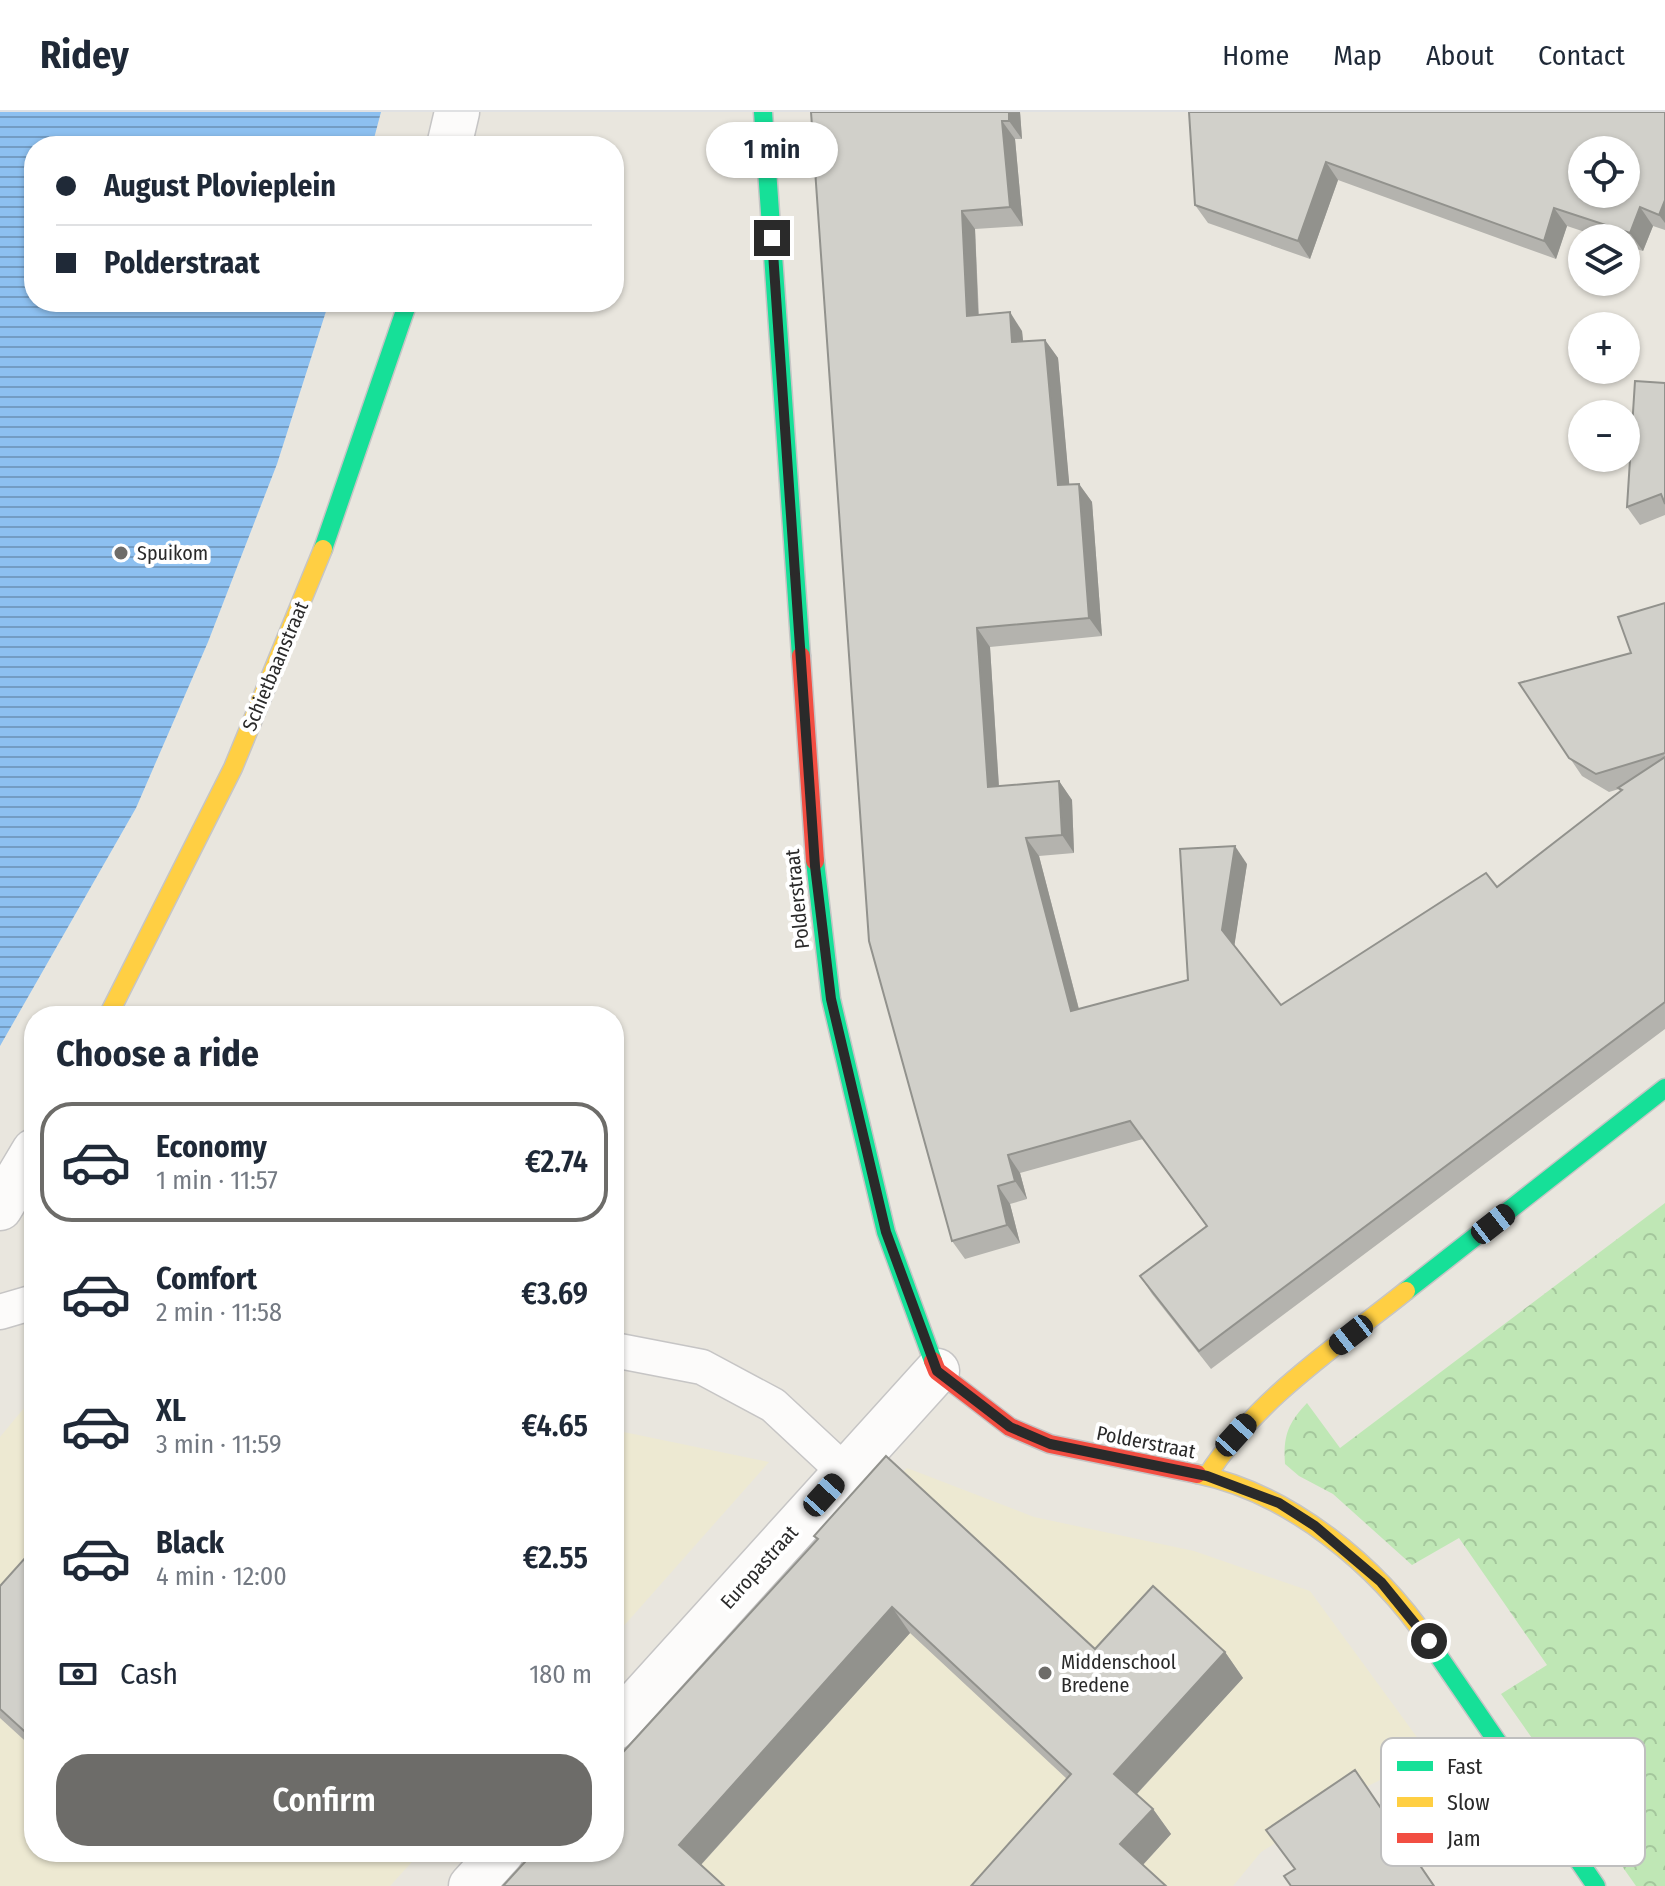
<!DOCTYPE html>
<meta charset="utf-8">
<style>
:root{--surface:#fff;--page:#f6f6f7;--text:#1f2937;--muted:#747a83;--line:#e0e1e3;--accent:#6d6c69}
body{margin:0;font-family:"Fira Sans Condensed",sans-serif;background:var(--page);color:var(--text);height:100vh;display:flex;flex-direction:column;font-size:30px;white-space:nowrap}
*{box-sizing:border-box;margin:0}
p{font-size:26px;color:var(--muted)}
.icon{flex:none;width:44px;height:44px;fill:none;stroke:currentColor;stroke-width:2;stroke-linecap:round;stroke-linejoin:round}
.map{position:relative;flex:1;overflow:hidden}
.drawer{position:absolute;left:24px;top:894px;width:600px;height:856px;display:flex;flex-direction:column;background:var(--surface);border-radius:32px;box-shadow:0 2px 6px #0004}
.drawer>*{flex:none}
.banner{position:absolute;left:24px;top:24px;width:600px;height:176px;border-radius:32px;box-shadow:0 2px 6px #0004;display:grid;align-content:center;height:176px;padding:0 32px;background:var(--surface)}
.controls{position:absolute;left:1568px;top:24px;display:grid;gap:16px}
.controls a{display:grid;place-items:center;width:72px;height:72px;border-radius:50%;background:var(--surface);box-shadow:0 2px 6px #0004;font-size:40px}
.end{position:absolute;width:36px;height:36px;margin:-18px;border:10px solid #2a2a2a;background:#fff;box-shadow:0 0 0 4px #fff}
.from{border-radius:50%}
.bubble{position:absolute;height:56px;border-radius:28px;background:var(--surface);box-shadow:0 2px 6px #0004;font-size:26px;font-weight:600;line-height:56px;text-align:center}
.car{position:absolute;width:24px;height:48px;margin:-24px -12px;border-radius:10px;box-shadow:0 0 6px 2px #0007;background:linear-gradient(#222 24%,#8ab4d8 0 40%,#222 0 76%,#8ab4d8 0 86%,#222 0)}
.banner b{display:flex;align-items:center;gap:28px;height:76px;font-size:30px}
.banner b+b{border-top:2px solid var(--line)}
.banner i{width:20px;height:20px;background:var(--text)}
ul{padding:0;list-style:none}
li{display:flex;align-items:center;gap:24px;height:120px;margin:0 16px 12px;padding:0 16px;border:4px solid transparent;border-radius:32px}
li div{flex:1}
li b{display:block;font-size:30px}
li em{font-style:normal;font-weight:600}
li.selected{border-color:var(--accent)}
li>.icon{width:72px;height:72px;stroke-width:1.5}
h2{padding:0 32px;font-size:36px;line-height:96px}
.pay{display:flex;align-items:center;gap:20px;height:88px;padding:0 32px;font-size:30px}
.pay p{margin-inline-start:auto}
.button{display:flex;gap:16px;margin-top:auto;padding:16px 32px}
.button a{flex:1;height:92px;border-radius:32px;background:var(--accent);color:#fff;font-size:32px;font-weight:600;line-height:92px;text-align:center}
header{display:flex;align-items:center;gap:48px;box-sizing:border-box;height:112px;padding:0 40px;background:var(--surface);border-bottom:2px solid var(--line)}
header strong{font-size:38px}
nav{display:flex;gap:44px;margin-inline-start:auto;font-size:28px}
.map>svg:first-child{display:block}
.education{fill:#ede9d2}
.forest{fill:url(#forest-crowns)}
.water{fill:url(#water-rules)}
.lines{fill:none;stroke-linecap:round;stroke-linejoin:round}
.lane-casing{stroke:#c6c5c5;stroke-width:37}
.street-casing{stroke:#c6c5c5;stroke-width:47}
.fast-casing{stroke:#c6c5c5;stroke-width:21}
.slow-casing{stroke:#c6c5c5;stroke-width:21}
.jam-casing{stroke:#c6c5c5;stroke-width:21}
.lane{stroke:#fcfbfa;stroke-width:34}
.street{stroke:#fcfbfa;stroke-width:44}
.fast{stroke:#16e098;stroke-width:18}
.slow{stroke:#ffcf43;stroke-width:18}
.jam{stroke:#f24e42;stroke-width:18}
.wall{fill:#b4b3ae}
.shaded-wall{fill:#92928d}
.building{fill:#d1d0ca;stroke:#92928d;stroke-width:2;fill-rule:evenodd}
.route{stroke:#2a2a2a;stroke-width:10}
.poi-dot{fill:#6d6c69;stroke:#fff;stroke-width:3}
.labels{text-anchor:middle;stroke-width:8;stroke-linejoin:round;paint-order:stroke}
.poi-label{font-size:20px;fill:#2a2a2a;stroke:#fff;text-anchor:start}
.street-label{font-size:20px;fill:#2a2a2a;stroke:#fff}
.key{fill:#fff;stroke:#bfbfbf;stroke-width:2}
.key-label{font-size:22px;fill:#2a2a2a}
</style>
<header>
<strong>Ridey</strong>
<nav><a>Home</a><a>Map</a><a>About</a><a>Contact</a></nav>
</header>
<div class="map">
<svg width="1665" height="1774" viewBox="0 0 1665 1774">
<defs>
<pattern id="forest-crowns" width="20" height="18" patternUnits="userSpaceOnUse" patternTransform="scale(2)"><rect width="20" height="18" fill="#bfe7b5"/><path d="M2 6a3 3 0 1 1 6 0M12 15a3 3 0 1 1 6 0" fill="none" stroke="#a4c69c"/></pattern>
<pattern id="water-rules" width="6" height="5" patternUnits="userSpaceOnUse" patternTransform="scale(2)"><rect width="6" height="5" fill="#8dc0f0"/><path d="M0 2.5h6" fill="none" stroke="#739cc3"/></pattern>
</defs>
<rect width="100%" height="100%" fill="#e9e6de"/>
<g class="education">
<path d="M34,1284V1740H421L390,1774H0V1325Z"/>
<path d="M614,1318L769,1350L614,1525Z"/>
<path d="M907,1356L1034,1405L1194,1439L1310,1479L1430,1643L1366,1675L1261,1740L1233,1774H527L614,1740V1678Z"/>
</g>
<path class="forest" d="M1665,1091V1774H1636L1501,1582L1547,1553L1459,1426L1412,1453L1333,1382L1299,1364L1285,1352C1283,1324 1288,1311 1307,1291L1340,1336Z"/>
<path class="water" d="M0,0H381L372,34H34V190H329L277,352L208,530L136,696L0,934Z"/>
<g class="lines">
<g class="lane-casing">
<g id="lane">
<path d="M0,1200L34,1190"/>
<path d="M614,1238L702,1255L773,1293L845,1360"/>
</g>
</g>
<g class="street-casing">
<g id="street">
<path d="M449,34L457,0"/>
<path d="M0,1096L34,1039"/>
<path d="M614,1616L937,1259"/>
<path d="M471,1774L502,1740"/>
</g>
</g>
<g class="fast-casing">
<g id="fast">
<path d="M763,0L801,544"/>
<path d="M323,437L408,190"/>
<path d="M815,749L831,887L886,1120L933,1249"/>
<path d="M1406,1179L1665,976"/>
<path d="M1429,1530L1596,1774"/>
</g>
</g>
<g class="slow-casing">
<g id="slow">
<path d="M108,904L233,656L323,437"/>
<path d="M1197,1362C1290,1381 1377,1453 1429,1530"/>
<path d="M1207,1364C1256,1287 1336,1235 1406,1179"/>
</g>
</g>
<g class="jam-casing">
<g id="jam">
<path d="M801,544L815,749"/>
<path d="M933,1249L937,1259L1010,1315L1050,1332L1197,1362"/>
</g>
</g>
<use href="#lane" class="lane"/>
<use href="#street" class="street"/>
<use href="#fast" class="fast"/>
<use href="#slow" class="slow"/>
<use href="#jam" class="jam"/>
</g>
<g class="wall">
<path d="M811,0H1020L1022,27H1015L1023,114L975,117L979,203L1022,219L1023,230L1045,228L1058,246L1069,372H1079L1092,390L1102,524L990,535L999,674L1059,669L1072,688L1074,741L1039,744L1079,897L1188,868L1247,752L1234,834L1281,893L1497,775L1620,679L1619,677L1609,680L1582,664L1519,571L1631,541L1665,491V917L1211,1257L1152,1182L1140,1164L1206,1114L1143,1027L1020,1061L1027,1087L1010,1092L1020,1131L965,1147L952,1129Z"/>
<path d="M1189,0H1665V118L1653,114L1643,139L1626,134V126H1603L1567,114L1556,147L1338,68L1310,147L1208,111L1195,93Z"/>
<path d="M1665,271V403L1640,413L1627,395Z"/>
<path d="M886,1344L1095,1537L1153,1474L1225,1540L1243,1566L1137,1682L1153,1697L1171,1722L1143,1753L1166,1774H971L1067,1667L910,1521L701,1753L724,1774H503L533,1740H614V1650L817,1428L814,1424Z"/>
<path d="M34,1436V1637L0,1606V1474Z"/>
</g>
<g class="shaded-wall">
<path d="M1009,0H1020L1022,27L1009,9Z"/>
<path d="M1002,9L1015,27L1023,114L1010,95Z"/>
<path d="M1326,50L1338,68L1310,147L1298,129Z"/>
<path d="M1665,88V111L1659,103Z"/>
<path d="M1640,95L1653,114L1643,139L1630,121Z"/>
<path d="M1554,96L1567,114L1556,147L1544,129Z"/>
<path d="M962,99L975,117L979,222L967,204Z"/>
<path d="M1010,200L1022,219L1025,248L1012,230Z"/>
<path d="M1045,228L1058,246L1071,391L1058,373Z"/>
<path d="M1079,372L1092,390L1102,524L1089,506Z"/>
<path d="M977,516L990,535L1000,693L988,675Z"/>
<path d="M1059,669L1072,688L1074,741L1062,723Z"/>
<path d="M1026,726L1039,744L1084,917L1071,899Z"/>
<path d="M1235,734L1247,752L1234,836L1222,818Z"/>
<path d="M1008,1043L1020,1061L1027,1087L1015,1069Z"/>
<path d="M998,1074L1010,1092L1020,1131L1007,1113Z"/>
<path d="M892,1495L910,1521L696,1758L679,1733Z"/>
<path d="M1225,1540L1243,1566L1131,1688L1114,1662Z"/>
<path d="M1153,1697L1171,1722L1138,1758L1120,1732Z"/>
</g>
<g class="building">
<path d="M811,0H1009V9H1002L1010,95L962,99L967,204L1010,200L1012,230L1045,228L1058,373L1079,372L1089,506L977,516L988,675L1059,669L1062,723L1026,726L1071,899L1188,868L1180,737L1235,734L1222,818L1281,893L1486,761L1497,775L1622,678L1618,676L1665,645V890L1199,1239L1140,1164L1207,1114L1130,1009L1008,1043L1015,1069L998,1074L1007,1113L952,1129L869,829Z"/>
<path d="M1189,0H1665V88L1659,103L1640,95L1630,121L1554,96L1544,129L1326,50L1298,129L1195,93ZM1582,38H1626V82H1582Z"/>
<path d="M1635,269L1665,271V392L1661,382L1627,395Z"/>
<path d="M1665,491V641L1596,662L1569,646L1519,571L1631,541L1618,505Z"/>
<path d="M886,1344L1095,1537L1153,1474L1225,1540L1114,1662L1153,1697L1120,1732L1166,1774H971L1071,1662L892,1495L679,1733L724,1774H503L534,1740H614V1650L818,1427L814,1424Z"/>
<path d="M34,1436V1628L0,1597V1474Z"/>
<path d="M1355,1658L1434,1774H1291L1284,1764L1295,1757L1266,1718Z"/>
</g>
<g class="lines">
<path class="route" d="M772,126L815,754L831,887L886,1120L937,1259L1010,1315L1050,1332L1207,1364L1279,1391L1315,1414L1381,1470L1429,1529"/>
</g>
<g class="poi-dot">
<circle cx="121" cy="441" r="8"/>
<circle cx="1045" cy="1561" r="8"/>
</g>
<g class="labels">
<g class="poi-label">
<text x="137" y="448">Spuikom</text>
<text x="1061" y="1557">Middenschool<tspan x="1061" dy="23">Bredene</tspan></text>
</g>
<g class="street-label">
<text transform="translate(275 554) rotate(-67)" y="7">Schietbaanstraat</text>
<text transform="translate(797 787) rotate(-96)" y="7">Polderstraat</text>
<text transform="translate(1146 1330) rotate(11)" y="7">Polderstraat</text>
<text transform="translate(759 1455) rotate(-48)" y="7">Europastraat</text>
</g>
</g>
<rect x="1381" y="1626" width="264" height="128" rx="12" class="key"/>
<rect x="1397" y="1649" width="36" height="10" fill="#16e098"/>
<rect x="1397" y="1685" width="36" height="10" fill="#ffcf43"/>
<rect x="1397" y="1721" width="36" height="10" fill="#f24e42"/>
<g class="key-label">
<text x="1447" y="1662">Fast</text>
<text x="1447" y="1698">Slow</text>
<text x="1447" y="1734">Jam</text>
</g>
</svg>
<div class="controls">
<a><svg class="icon" aria-label="locate" viewBox="0 0 24 24"><circle cx="12" cy="12" r="6"/><path d="M12 2v4M12 18v4M2 12h4M18 12h4"/></svg></a>
<a><svg class="icon" aria-label="layers" viewBox="0 0 24 24"><path d="M12 4l9 5-9 5-9-5zM3 14l9 5 9-5"/></svg></a>
<a>+</a>
<a>−</a>
</div>
<i class="end from" style="left:1429px;top:1529px"></i>
<i class="end" style="left:772px;top:126px"></i>
<div class="bubble" style="left:706px;top:10px;width:132px">1 min</div>
<i class="car" style="left:1493px;top:1112px;rotate:52deg"></i>
<i class="car" style="left:1351px;top:1223px;rotate:232deg"></i>
<i class="car" style="left:1236px;top:1323px;rotate:42deg"></i>
<i class="car" style="left:824px;top:1383px;rotate:42deg"></i>
<div class="banner">
<b><i class="from"></i>August Plovieplein</b>
<b><i></i>Polderstraat</b>
</div>
<section class="drawer">
<h2>Choose a ride</h2>
<ul>
<li class="selected"><svg class="icon" aria-label="car" viewBox="0 0 24 24"><path d="M5 17H2v-5l4-1 3-4h7l3 4 3 1v5h-3M9 17h6M6 11h13"/><circle cx="7" cy="17" r="2"/><circle cx="17" cy="17" r="2"/></svg><div><b>Economy</b><p>1 min · 11:57</p></div><em>€2.74</em></li>
<li><svg class="icon" aria-label="car" viewBox="0 0 24 24"><path d="M5 17H2v-5l4-1 3-4h7l3 4 3 1v5h-3M9 17h6M6 11h13"/><circle cx="7" cy="17" r="2"/><circle cx="17" cy="17" r="2"/></svg><div><b>Comfort</b><p>2 min · 11:58</p></div><em>€3.69</em></li>
<li><svg class="icon" aria-label="car" viewBox="0 0 24 24"><path d="M5 17H2v-5l4-1 3-4h7l3 4 3 1v5h-3M9 17h6M6 11h13"/><circle cx="7" cy="17" r="2"/><circle cx="17" cy="17" r="2"/></svg><div><b>XL</b><p>3 min · 11:59</p></div><em>€4.65</em></li>
<li><svg class="icon" aria-label="car" viewBox="0 0 24 24"><path d="M5 17H2v-5l4-1 3-4h7l3 4 3 1v5h-3M9 17h6M6 11h13"/><circle cx="7" cy="17" r="2"/><circle cx="17" cy="17" r="2"/></svg><div><b>Black</b><p>4 min · 12:00</p></div><em>€2.55</em></li>
</ul>
<div class="pay"><svg class="icon" aria-label="cash" viewBox="0 0 24 24"><path d="M3 7h18v10H3z"/><circle cx="12" cy="12" r="2"/></svg>Cash<p>180 m</p></div>
<div class="button"><a>Confirm</a></div>
</section>
</div>
